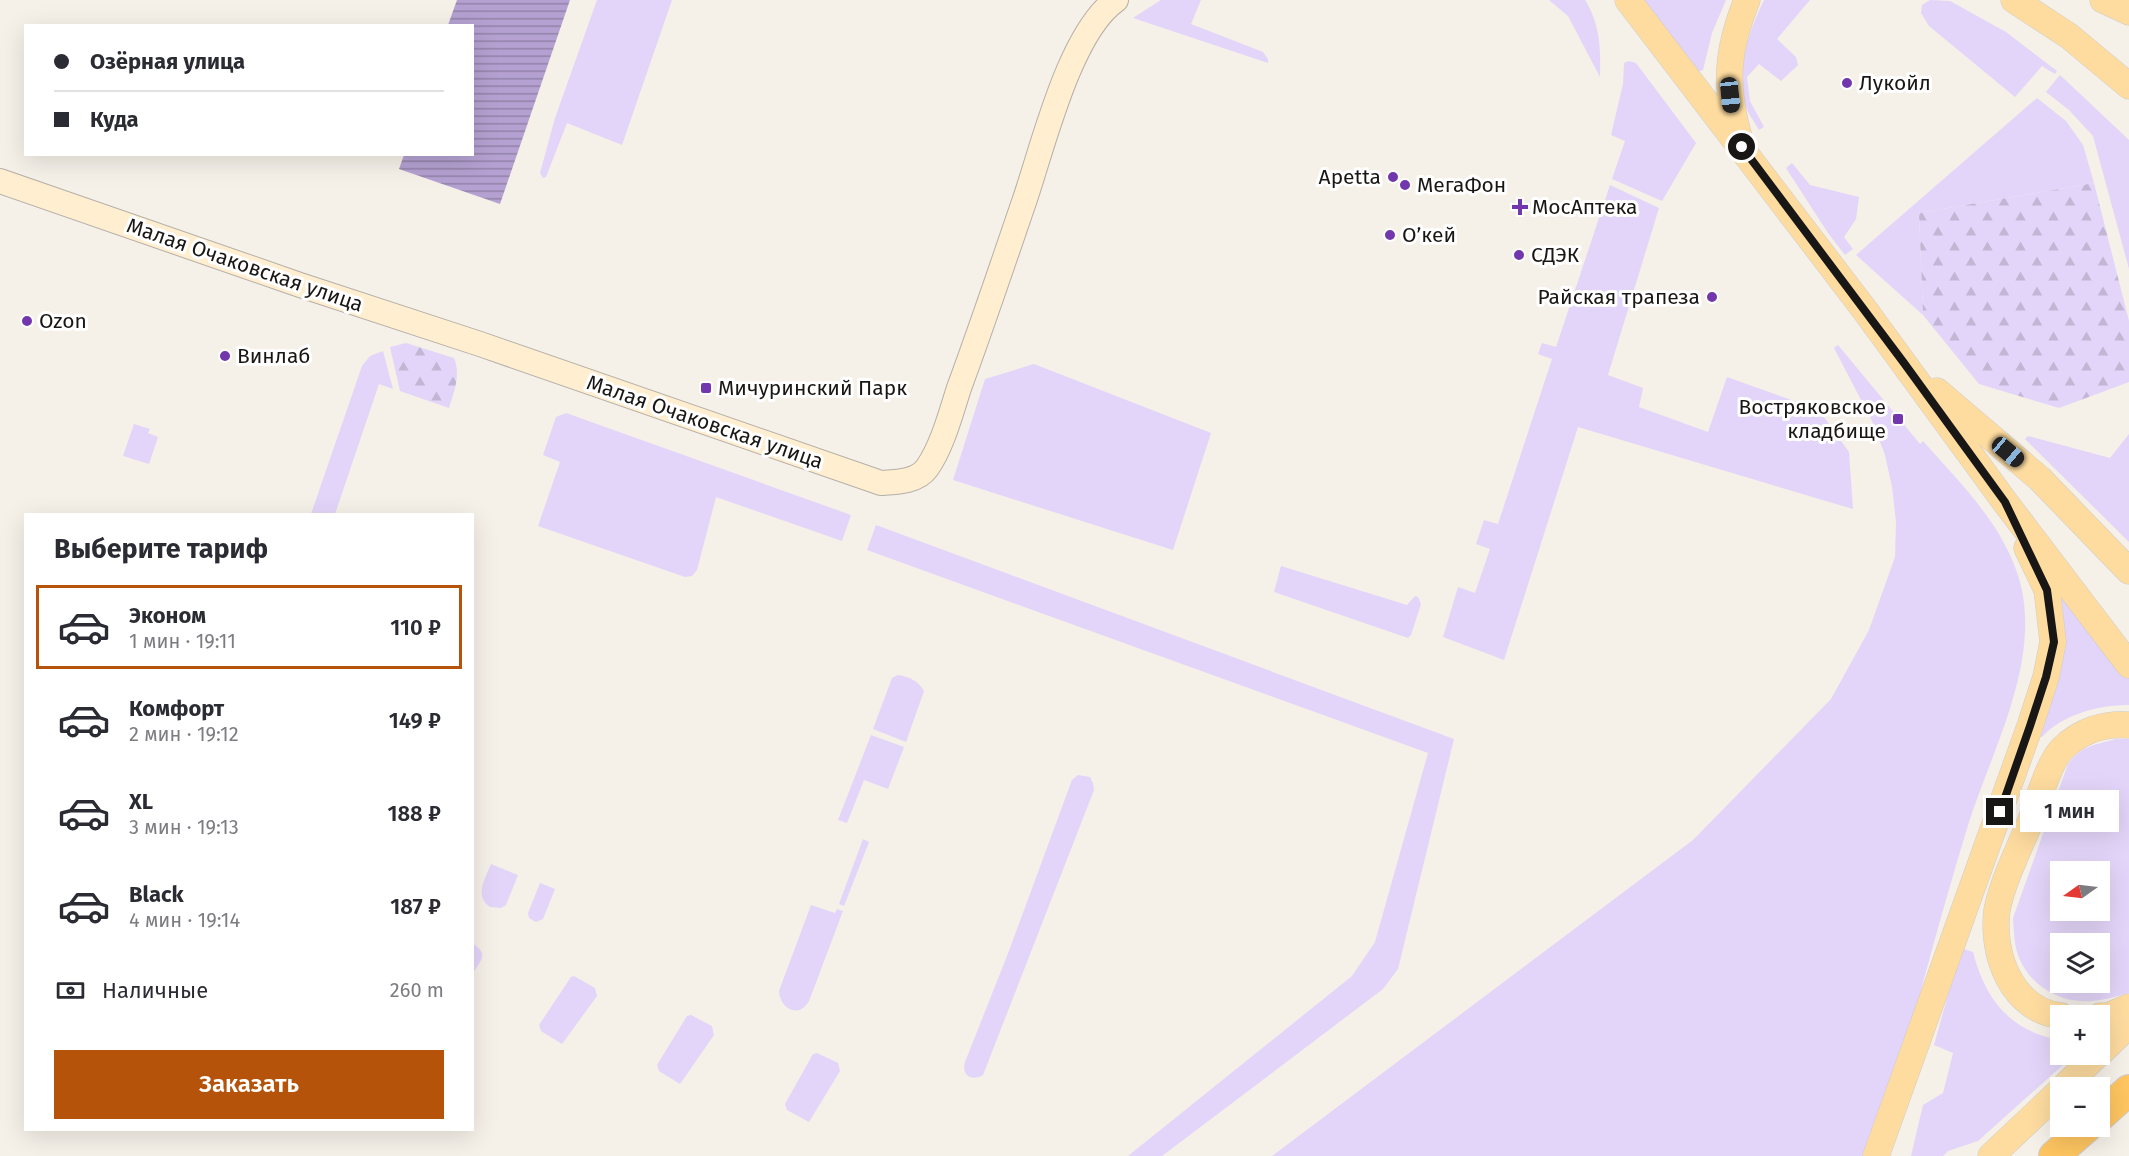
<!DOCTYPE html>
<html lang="ru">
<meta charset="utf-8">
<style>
:root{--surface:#fff;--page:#f2f2f3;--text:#2b2b33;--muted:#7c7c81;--line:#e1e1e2;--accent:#b45309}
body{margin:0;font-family:"Fira Sans",sans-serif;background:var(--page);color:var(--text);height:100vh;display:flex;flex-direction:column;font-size:22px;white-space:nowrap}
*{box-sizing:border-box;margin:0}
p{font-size:20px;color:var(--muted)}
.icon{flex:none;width:33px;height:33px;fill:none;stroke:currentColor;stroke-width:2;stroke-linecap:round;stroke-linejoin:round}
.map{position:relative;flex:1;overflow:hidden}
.drawer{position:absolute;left:24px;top:513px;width:450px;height:618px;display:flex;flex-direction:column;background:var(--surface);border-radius:0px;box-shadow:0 6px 24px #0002}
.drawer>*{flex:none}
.banner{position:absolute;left:24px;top:24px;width:450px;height:132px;border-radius:0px;box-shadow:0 6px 24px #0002;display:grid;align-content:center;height:132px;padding:0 30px;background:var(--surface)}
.needle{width:39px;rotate:256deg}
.buttons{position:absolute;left:2050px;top:861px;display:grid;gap:12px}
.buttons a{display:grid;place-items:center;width:60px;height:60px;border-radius:0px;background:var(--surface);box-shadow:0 6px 24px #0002;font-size:30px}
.end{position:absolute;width:27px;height:27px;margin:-14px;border:8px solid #191715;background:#fff;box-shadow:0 0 0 3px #fff}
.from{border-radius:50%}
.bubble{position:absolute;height:42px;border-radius:0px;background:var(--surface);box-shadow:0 6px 24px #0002;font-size:20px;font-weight:600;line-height:42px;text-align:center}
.car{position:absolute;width:18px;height:36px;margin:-18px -9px;border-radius:8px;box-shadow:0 0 4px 2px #0007;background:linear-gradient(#222 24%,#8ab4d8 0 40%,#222 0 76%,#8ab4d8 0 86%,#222 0)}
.banner b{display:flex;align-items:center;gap:21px;height:57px;font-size:22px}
.banner b+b{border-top:2px solid var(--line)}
.banner i{width:15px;height:15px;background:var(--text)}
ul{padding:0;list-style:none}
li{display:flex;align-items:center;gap:18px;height:84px;margin:0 12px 9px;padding:0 18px;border:3px solid transparent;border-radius:0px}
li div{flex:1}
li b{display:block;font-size:22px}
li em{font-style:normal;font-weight:600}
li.on{border-color:var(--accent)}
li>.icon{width:54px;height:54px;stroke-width:1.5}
h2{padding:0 30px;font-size:27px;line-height:72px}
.pay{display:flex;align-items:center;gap:15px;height:66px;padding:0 30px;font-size:22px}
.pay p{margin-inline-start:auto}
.button{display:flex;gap:12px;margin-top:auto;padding:12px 30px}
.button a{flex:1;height:69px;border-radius:0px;background:var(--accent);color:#fff;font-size:24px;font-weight:600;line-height:69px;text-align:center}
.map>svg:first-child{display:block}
.green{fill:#e3d5f9;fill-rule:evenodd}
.forest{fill:url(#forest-firs)}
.water{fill:url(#water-rules)}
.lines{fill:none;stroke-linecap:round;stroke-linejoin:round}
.secondary-casing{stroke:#b4afa8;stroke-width:26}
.primary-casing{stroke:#ccc;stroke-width:27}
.highway-casing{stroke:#ccc;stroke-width:32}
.secondary{stroke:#ffeecf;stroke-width:24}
.primary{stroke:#fedca0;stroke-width:26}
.highway{stroke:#fec560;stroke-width:30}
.route{stroke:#191715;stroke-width:8}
.poi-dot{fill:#7237ad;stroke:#fff;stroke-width:2}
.labels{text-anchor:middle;stroke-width:6;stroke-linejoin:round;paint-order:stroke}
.poi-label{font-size:21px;fill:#191715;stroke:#fff;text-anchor:start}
.street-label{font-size:21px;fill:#191715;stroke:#fff}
</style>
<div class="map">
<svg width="2129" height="1156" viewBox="0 0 2129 1156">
<defs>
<pattern id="forest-firs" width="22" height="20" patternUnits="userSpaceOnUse" patternTransform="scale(1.5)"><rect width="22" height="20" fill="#e3d5f9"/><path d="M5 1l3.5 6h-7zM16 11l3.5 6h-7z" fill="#c2b6d5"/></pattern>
<pattern id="water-rules" width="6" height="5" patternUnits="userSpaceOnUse" patternTransform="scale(1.5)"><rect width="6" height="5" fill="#b4a1d1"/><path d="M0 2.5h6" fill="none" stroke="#9282a8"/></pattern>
</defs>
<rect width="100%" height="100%" fill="#f5f0e8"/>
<g class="green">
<path d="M597,0H672L622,145L567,123L546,177L543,178L540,173L555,118Z"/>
<path d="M1161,0H1201L1191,24L1263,52L1268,59V63L1133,18Z"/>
<path d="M1549,0H1585C1600,24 1601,49 1600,77L1568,16Z"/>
<path d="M1644,0H1726L1712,33L1703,70L1698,72Z"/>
<path d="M1764,0H1810L1777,39L1796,57L1798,65L1781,81L1759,64L1747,77L1750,101L1764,127L1759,130C1754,121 1746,111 1744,101C1737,67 1749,30 1764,0Z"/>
<path d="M1930,0L1950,1L2006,32L2057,71L2055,74L2042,66L2015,97L1929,26L1921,13L1922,5Z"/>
<path d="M1629,61L1636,63L1696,143L1662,201L1612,179L1625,141L1611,135L1623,84L1624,63Z"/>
<path d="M2060,75L2129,140V269L2093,136L2069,110L2046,92Z"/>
<path d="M2037,98L2066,121L2083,145L2094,183L1919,213L1923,315L1856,255Z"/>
<path d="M1792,163L1810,185L1859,197L1856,219L1844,237L1853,249L1845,255L1828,233L1786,168Z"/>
<path d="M1610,185L1659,208L1608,375L1643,388L1639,407L1708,432L1727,377L1819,410L1849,452L1853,509L1578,427L1504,660L1443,637L1458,587L1475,593L1490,549L1476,544L1484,520L1498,524L1552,359L1538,354L1542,343L1556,347Z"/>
<path d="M1838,345L1920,444L1923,441C1961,484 2004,525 2020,582C2041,661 1993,748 1969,822C1953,874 1938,927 1924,979C1908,1037 1897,1097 1883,1156H1272L1693,840L1831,699L1869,630L1895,557L1896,522L1892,487L1885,455L1873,423L1834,348Z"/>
<path d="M383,351L393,389L379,384L335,514H311L362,366L370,356Z"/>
<path d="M1034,364L1211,433L1173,550L953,480L985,379Z"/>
<path d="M566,413L851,515L842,541L716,497L697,570L692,576L685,577L538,526L560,462L543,455L556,417Z"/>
<path d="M134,424L150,429L148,433L158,437L149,464L123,456Z"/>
<path d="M2129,434V542L2025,439L2028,436L2110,458Z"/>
<path d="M876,525L1454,739L1398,969L1383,989L1162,1156H1128L1352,976L1375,942L1428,753L867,550Z"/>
<path d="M1281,566L1407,605L1415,596L1418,597L1421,604L1411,635L1408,638L1274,592Z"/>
<path d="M2054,581L2129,676V705C2099,705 2063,714 2042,737L2033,732Z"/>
<path d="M898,675C910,677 918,681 924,691L906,742L873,729L892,678Z"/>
<path d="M871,735L904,747L888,789L864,780L847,823L838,820Z"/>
<path d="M2116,739H2129V993C2117,996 2105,1000 2092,1001C2062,1004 2032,987 2020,960C2014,947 2014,932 2013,918L2068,764C2082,745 2095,745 2116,739ZM2061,872H2100V910H2061ZM2061,944H2100V982H2061Z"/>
<path d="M1078,775L1090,777L1093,783L1094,790L983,1075C972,1082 961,1075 965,1062L1007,956L1072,780Z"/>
<path d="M863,839L869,842L844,906L839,904Z"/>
<path d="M491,864L518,875L506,905L501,908L490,907C474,896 485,879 491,864Z"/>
<path d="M540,883L555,889L543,919L536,922L529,918L528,913Z"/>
<path d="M811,905L835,913L837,909L843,911L809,1001C799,1019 780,1009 779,991Z"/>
<path d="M473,944C489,954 481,960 473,973Z"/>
<path d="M1961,948L1973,952C1985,999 2010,1032 2061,1040V1054L2074,1055L1978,1141L1948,1151L1943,1156H1911L1923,1105L1943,1093L1953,1053L1934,1045Z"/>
<path d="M574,976L595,988L597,996L562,1044L541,1031L539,1025L571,977Z"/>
<path d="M691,1015L712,1026L714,1035L680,1084L659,1071L657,1065L687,1016Z"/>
<path d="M817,1053L838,1063L840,1071L809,1122L787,1110L785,1104L813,1054Z"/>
</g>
<g class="forest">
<path d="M2094,183L2129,321V382L2059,408L1979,384L1923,315L1919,213Z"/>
<path d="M406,343L454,358C461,375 454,392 449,408L400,391L390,347Z"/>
</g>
<path class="water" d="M457,0H570L500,204L399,169L404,155L472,154V26L448,25Z"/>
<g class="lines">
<g class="secondary-casing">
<path id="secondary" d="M0,181L300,285L480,344L881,483C896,482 917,482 927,468C942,447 951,413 959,388C982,326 1003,263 1025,199C1043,146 1070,32 1116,0"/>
</g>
<g class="primary-casing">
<g id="primary">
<path d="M1628,0L1864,309L2005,502L2129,665"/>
<path d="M2014,0L2069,36L2129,86"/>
<path d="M2103,0L2129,12"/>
<path d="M1739,137C1724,85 1727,50 1747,0"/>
<path d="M1937,391L2040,479L2129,571"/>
<path d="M2061,1016C2012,1010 1991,955 1997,910C2002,883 2020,846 2031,820C2038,801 2049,762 2062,749C2080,731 2104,723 2129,725"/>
<path d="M2100,1016H2108L2129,1007"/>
<path d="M2100,1053L2129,1025"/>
<path d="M2063,1088L2098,1054"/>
<path d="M1876,1156L2030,726L2046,677L2053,642L2047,590L2027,548"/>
<path d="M1991,1156L2061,1090"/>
</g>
</g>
<g class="highway-casing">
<g id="highway">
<path d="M2100,1116L2129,1090"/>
<path d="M2054,1156L2088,1126"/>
</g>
</g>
<use href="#secondary" class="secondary"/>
<use href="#primary" class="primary"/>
<use href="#highway" class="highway"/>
</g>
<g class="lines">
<path class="route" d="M1742,147L1904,363L2005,502L2047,590L2054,642L2046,677L2030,726L2000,812"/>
</g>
<g class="poi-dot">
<circle cx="1847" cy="83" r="6"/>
<circle cx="1393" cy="177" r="6"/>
<circle cx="1405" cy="185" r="6"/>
<path d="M1517 198h6v6h6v6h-6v6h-6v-6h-6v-6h6z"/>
<circle cx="1390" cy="235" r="6"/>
<circle cx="1519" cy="255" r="6"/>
<circle cx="1712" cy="297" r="6"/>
<circle cx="27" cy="321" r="6"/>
<circle cx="225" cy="356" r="6"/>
<rect x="700" y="382" width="12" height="12" rx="3"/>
<rect x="1892" y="413" width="12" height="12" rx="3"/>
</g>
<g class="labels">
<g class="poi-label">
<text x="1859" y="90">Лукойл</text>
<text x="1381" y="184" text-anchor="end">Apetta</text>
<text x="1417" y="192">МегаФон</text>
<text x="1532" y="214">МосАптека</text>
<text x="1402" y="242">О’кей</text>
<text x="1531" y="262">СДЭК</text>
<text x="1700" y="304" text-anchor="end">Райская трапеза</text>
<text x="39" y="328">Ozon</text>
<text x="237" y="363">Винлаб</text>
<text x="718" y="395">Мичуринский Парк</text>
<text x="1886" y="414" text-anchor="end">Востряковское<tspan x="1886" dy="24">кладбище</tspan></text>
</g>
<g class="street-label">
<text transform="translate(245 265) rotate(19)" y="7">Малая Очаковская улица</text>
<text transform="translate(705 422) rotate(19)" y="7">Малая Очаковская улица</text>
</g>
</g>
</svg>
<div class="buttons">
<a><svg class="needle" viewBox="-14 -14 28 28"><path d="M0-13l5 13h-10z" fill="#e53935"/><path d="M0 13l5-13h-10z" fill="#7c7c81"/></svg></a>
<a><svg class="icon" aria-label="layers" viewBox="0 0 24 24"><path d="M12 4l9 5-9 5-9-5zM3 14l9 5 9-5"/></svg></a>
<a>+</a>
<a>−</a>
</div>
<i class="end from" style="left:1742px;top:147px"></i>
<i class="end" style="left:2000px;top:812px"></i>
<div class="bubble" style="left:2020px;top:790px;width:99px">1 мин</div>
<i class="car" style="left:1730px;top:95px;rotate:174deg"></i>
<i class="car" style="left:2008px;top:452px;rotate:130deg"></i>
<div class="banner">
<b><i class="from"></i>Озёрная улица</b>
<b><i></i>Куда</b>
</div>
<section class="drawer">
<h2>Выберите тариф</h2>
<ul>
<li class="on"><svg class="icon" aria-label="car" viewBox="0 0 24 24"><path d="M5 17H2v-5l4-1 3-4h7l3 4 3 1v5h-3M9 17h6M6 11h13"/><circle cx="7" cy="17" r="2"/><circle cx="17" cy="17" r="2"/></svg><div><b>Эконом</b><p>1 мин · 19:11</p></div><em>110 ₽</em></li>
<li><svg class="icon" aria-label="car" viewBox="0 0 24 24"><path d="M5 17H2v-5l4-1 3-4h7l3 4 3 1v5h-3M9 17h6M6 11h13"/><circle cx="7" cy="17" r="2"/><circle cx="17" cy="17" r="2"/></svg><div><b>Комфорт</b><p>2 мин · 19:12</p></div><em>149 ₽</em></li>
<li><svg class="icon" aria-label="car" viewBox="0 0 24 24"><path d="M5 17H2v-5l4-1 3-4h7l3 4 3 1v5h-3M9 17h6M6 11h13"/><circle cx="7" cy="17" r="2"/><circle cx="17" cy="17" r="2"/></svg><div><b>XL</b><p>3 мин · 19:13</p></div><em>188 ₽</em></li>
<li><svg class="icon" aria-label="car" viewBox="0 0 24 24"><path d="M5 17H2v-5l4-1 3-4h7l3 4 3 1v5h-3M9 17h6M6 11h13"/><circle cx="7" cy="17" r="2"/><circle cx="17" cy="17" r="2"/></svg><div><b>Black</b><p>4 мин · 19:14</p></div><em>187 ₽</em></li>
</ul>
<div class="pay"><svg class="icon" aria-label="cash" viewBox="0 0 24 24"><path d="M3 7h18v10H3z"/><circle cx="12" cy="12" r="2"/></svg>Наличные<p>260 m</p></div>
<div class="button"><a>Заказать</a></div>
</section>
</div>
